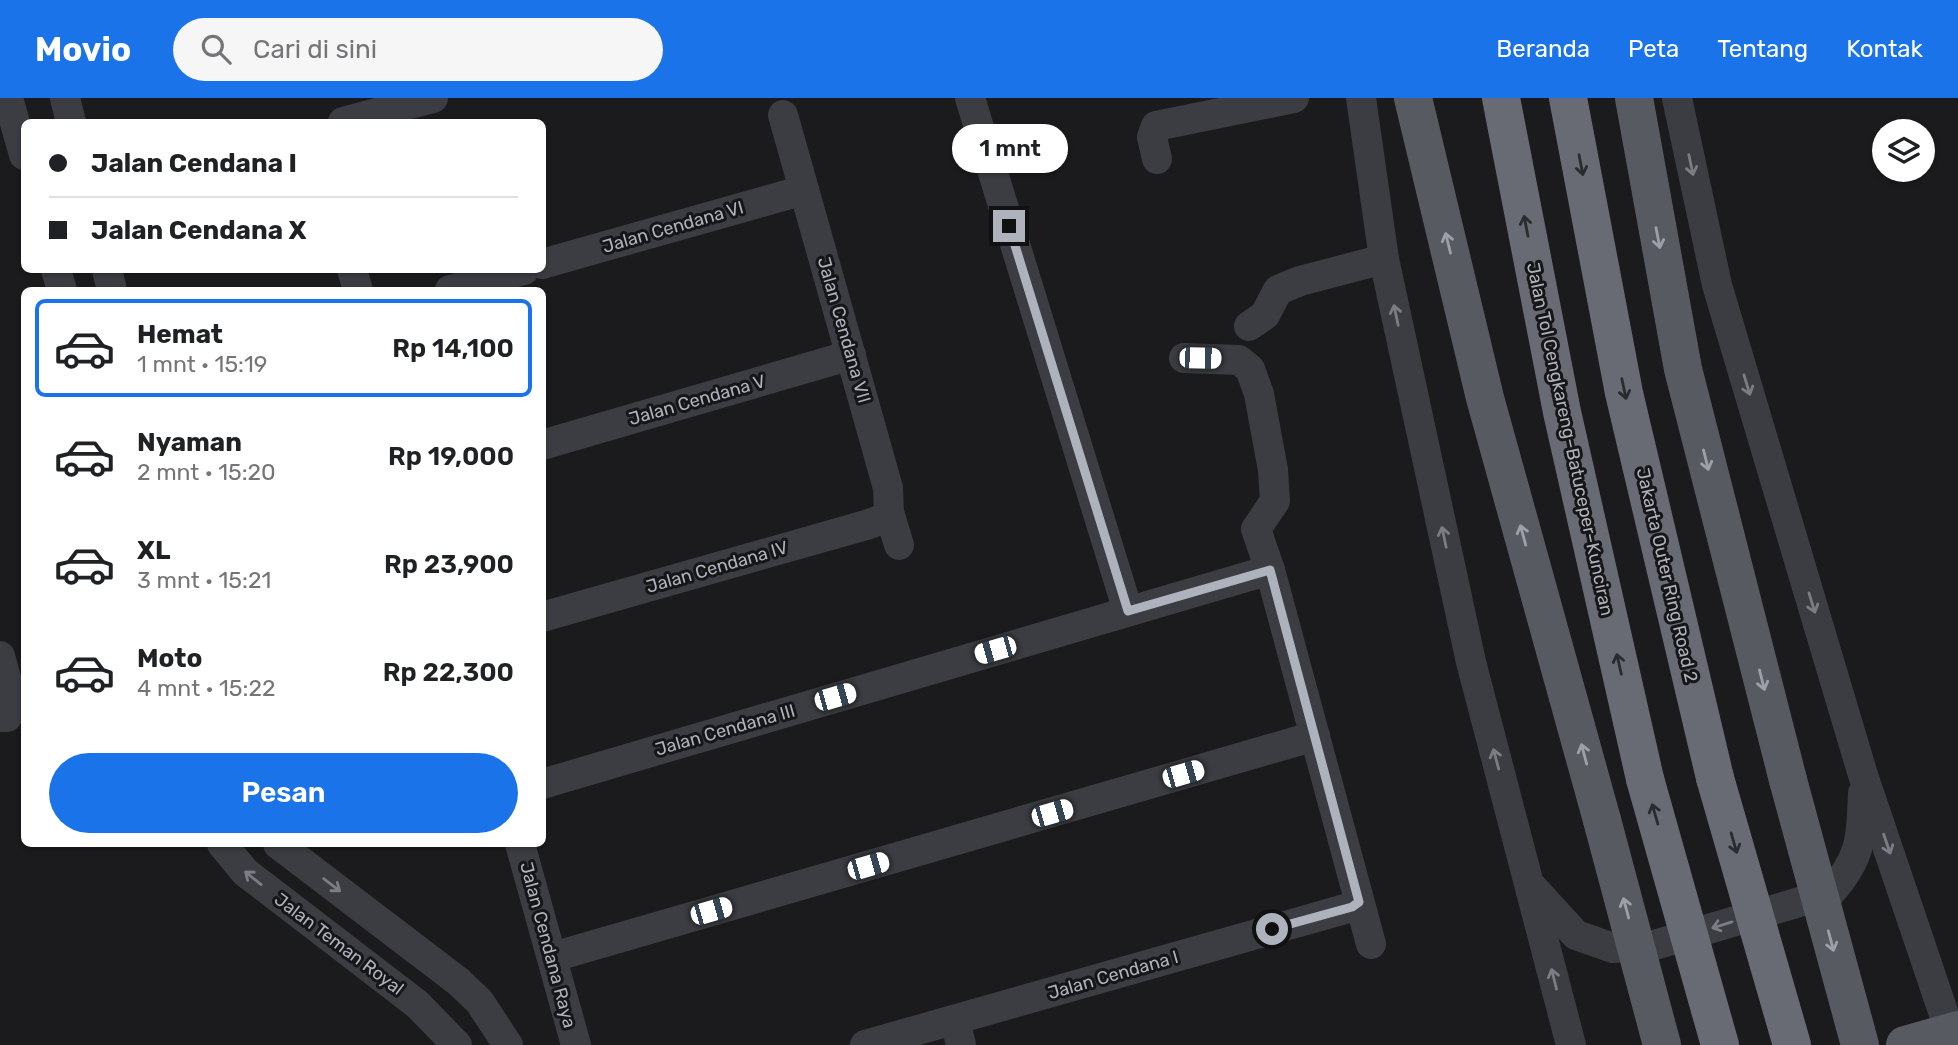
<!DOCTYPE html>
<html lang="id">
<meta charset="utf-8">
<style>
:root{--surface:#fff;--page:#f6f6f6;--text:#202124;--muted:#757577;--line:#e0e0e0;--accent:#1a73e8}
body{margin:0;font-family:Rubik,sans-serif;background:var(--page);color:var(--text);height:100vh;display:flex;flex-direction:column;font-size:26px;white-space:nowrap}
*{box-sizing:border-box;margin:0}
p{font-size:23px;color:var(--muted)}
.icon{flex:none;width:38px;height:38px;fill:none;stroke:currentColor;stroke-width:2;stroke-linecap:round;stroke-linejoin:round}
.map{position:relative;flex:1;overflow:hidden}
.panel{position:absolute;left:21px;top:189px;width:525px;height:560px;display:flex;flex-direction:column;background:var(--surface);border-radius:10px;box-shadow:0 2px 5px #0004}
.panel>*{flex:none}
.guide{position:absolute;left:21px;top:21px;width:525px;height:154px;border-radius:10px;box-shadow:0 2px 5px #0004;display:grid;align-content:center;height:154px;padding:0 28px;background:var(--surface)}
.tools{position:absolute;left:1872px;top:21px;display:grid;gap:14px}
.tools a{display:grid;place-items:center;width:63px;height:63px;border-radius:50%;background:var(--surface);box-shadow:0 2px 5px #0004;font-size:35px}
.end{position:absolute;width:32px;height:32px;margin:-16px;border:9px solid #aeb2bc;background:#111;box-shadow:0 0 0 4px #111}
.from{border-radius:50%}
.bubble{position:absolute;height:49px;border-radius:24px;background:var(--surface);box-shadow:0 2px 5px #0004;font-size:23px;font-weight:600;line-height:49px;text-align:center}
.car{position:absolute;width:21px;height:42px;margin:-21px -10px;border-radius:9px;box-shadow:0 0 5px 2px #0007;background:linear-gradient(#fff 24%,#345 0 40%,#fff 0 76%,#345 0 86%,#fff 0)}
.guide b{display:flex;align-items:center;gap:24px;height:66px;font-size:26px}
.guide b+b{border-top:2px solid var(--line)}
.guide i{width:18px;height:18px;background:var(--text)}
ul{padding:12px 0 0;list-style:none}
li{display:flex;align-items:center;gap:21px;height:98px;margin:0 14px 10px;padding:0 14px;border:4px solid transparent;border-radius:10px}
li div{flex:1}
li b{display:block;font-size:26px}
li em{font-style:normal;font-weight:600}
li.active{border-color:var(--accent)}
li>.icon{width:63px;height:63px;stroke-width:1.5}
.cta{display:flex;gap:14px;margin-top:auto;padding:14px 28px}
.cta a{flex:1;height:80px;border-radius:42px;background:var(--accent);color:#fff;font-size:28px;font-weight:600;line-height:80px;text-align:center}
header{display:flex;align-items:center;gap:42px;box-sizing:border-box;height:98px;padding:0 35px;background:var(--accent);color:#fff}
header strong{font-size:33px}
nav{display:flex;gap:38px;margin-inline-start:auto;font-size:24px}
.search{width:490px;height:63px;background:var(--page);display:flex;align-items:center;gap:18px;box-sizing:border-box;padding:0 24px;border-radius:38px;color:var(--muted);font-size:26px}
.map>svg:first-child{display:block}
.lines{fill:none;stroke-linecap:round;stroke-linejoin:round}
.minor{stroke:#3c3d42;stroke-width:30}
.major{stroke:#585a61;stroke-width:38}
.highway{stroke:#686b73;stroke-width:38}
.major-bridge{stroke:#585a61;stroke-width:38}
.highway-bridge{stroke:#686b73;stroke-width:38}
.oneway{stroke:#2a2b2f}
.oneway2{stroke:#7b7d85}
.oneway3{stroke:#9da0aa}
.route{stroke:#aeb2bc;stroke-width:9}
.labels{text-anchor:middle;stroke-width:6;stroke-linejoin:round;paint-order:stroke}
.street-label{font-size:18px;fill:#aeb2bc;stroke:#161618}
</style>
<header>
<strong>Movio</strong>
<div class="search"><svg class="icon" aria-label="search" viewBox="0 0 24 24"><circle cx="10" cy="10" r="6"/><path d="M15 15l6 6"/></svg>Cari di sini</div>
<nav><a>Beranda</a><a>Peta</a><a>Tentang</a><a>Kontak</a></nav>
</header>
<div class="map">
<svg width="1958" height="947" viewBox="0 0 1958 947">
<rect width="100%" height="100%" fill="#1b1b1d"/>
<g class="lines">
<g class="minor">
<path d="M8,0L24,57"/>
<path d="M65,0L71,24"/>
<path d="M970,0L1128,513"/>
<path d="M1361,0L1384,161L1471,564L1571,947"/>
<path d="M1677,0L1717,187L1863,677L1950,934"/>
<path d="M783,17L888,390L889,414L899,447"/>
<path d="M343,24L433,0"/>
<path d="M1157,61L1152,39L1156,28L1294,0"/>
<path d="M542,166L804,92"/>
<path d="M56,172L62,192"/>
<path d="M107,172L112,192"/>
<path d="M352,172L358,192"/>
<path d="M450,192L524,172"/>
<path d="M1249,228L1265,217L1278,192L1300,183L1384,161"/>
<path d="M1184,260L1239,262L1250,271L1259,296L1273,372L1275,403L1256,431L1270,472L1371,846"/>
<path d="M542,347L851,257"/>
<path d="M542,519L866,427L883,421L889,414"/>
<path d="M0,558L10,594L7,619H0"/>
<path d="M542,686L1270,472"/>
<path d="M222,746L245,774L417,906L457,947"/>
<path d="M278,746L459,884L479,903L508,947"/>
<path d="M520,746L576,947"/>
<path d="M1533,790L1576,837L1613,850L1651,848L1830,795C1862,759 1861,740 1863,695"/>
<path d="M553,859L1315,638"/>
<path d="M955,922L961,947"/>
<path d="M865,947L1352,809L1359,804"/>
</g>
<g class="major">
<path d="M1413,0L1485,300L1602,722"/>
<path d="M1634,0L1683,271L1788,682"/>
<path d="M1905,947L1958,932"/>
</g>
<g class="highway">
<path d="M1501,0L1562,314L1645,681"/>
<path d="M1568,0L1624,295L1715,680"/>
</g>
<g class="major-bridge">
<path d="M1788,682L1860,947"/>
<path d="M1602,722L1662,947"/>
</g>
<g class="highway-bridge">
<path d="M1715,680L1792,947"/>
<path d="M1645,681L1720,947"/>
</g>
</g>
<defs><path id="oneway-shaft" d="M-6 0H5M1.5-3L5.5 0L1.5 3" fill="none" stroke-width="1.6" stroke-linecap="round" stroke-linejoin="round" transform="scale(1.75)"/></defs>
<g class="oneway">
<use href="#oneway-shaft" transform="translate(1581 67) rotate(79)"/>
<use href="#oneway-shaft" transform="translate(1526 128) rotate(-101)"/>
<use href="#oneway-shaft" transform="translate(1624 291) rotate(78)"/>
<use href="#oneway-shaft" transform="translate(1619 566) rotate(-103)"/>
<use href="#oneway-shaft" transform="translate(1655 716) rotate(-106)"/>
<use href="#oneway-shaft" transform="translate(1734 745) rotate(74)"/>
</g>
<g class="oneway2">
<use href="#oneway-shaft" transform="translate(1691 67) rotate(78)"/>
<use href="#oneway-shaft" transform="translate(1396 217) rotate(-102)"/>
<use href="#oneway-shaft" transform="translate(1747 287) rotate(73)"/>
<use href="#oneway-shaft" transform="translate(1444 439) rotate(-102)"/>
<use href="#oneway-shaft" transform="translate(1812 505) rotate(73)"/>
<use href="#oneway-shaft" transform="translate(1496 661) rotate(-105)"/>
<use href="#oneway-shaft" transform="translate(1887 746) rotate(71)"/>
<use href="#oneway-shaft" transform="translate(253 780) rotate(-141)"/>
<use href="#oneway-shaft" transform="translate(332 787) rotate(37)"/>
<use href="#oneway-shaft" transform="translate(1722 827) rotate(163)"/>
<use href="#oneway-shaft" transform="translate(1554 881) rotate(-104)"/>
</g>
<g class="oneway3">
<use href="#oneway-shaft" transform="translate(1658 140) rotate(79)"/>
<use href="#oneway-shaft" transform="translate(1448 145) rotate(-104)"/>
<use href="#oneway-shaft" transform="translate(1706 362) rotate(76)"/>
<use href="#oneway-shaft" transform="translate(1523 437) rotate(-105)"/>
<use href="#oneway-shaft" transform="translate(1762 582) rotate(76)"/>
<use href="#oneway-shaft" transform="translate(1584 656) rotate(-105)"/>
<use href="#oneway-shaft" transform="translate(1626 810) rotate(-105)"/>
<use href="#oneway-shaft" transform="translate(1831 843) rotate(75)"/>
</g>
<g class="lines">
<path class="route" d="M1009,128L1128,513L1270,472L1359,804L1352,809L1272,831"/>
</g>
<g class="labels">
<g class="street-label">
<text transform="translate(673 129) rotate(-16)" y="6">Jalan Cendana VI</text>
<text transform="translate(844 232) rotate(74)" y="6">Jalan Cendana VII</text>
<text transform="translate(697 302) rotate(-16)" y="6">Jalan Cendana V</text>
<text transform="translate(1570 341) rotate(78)" y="6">Jalan Tol Cengkareng–Batuceper–Kunciran</text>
<text transform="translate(717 469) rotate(-16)" y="6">Jalan Cendana IV</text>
<text transform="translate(1667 477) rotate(77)" y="6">Jakarta Outer Ring Road 2</text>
<text transform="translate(725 632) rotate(-16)" y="6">Jalan Cendana III</text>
<text transform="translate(339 846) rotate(37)" y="6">Jalan Teman Royal</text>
<text transform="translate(548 847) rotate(75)" y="6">Jalan Cendana Raya</text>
<text transform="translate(1113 877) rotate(-16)" y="6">Jalan Cendana I</text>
</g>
</g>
</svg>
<div class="tools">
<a><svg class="icon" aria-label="layers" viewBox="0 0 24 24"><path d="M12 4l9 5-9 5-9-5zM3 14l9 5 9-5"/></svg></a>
</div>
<i class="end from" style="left:1272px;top:831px"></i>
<i class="end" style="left:1009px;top:128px"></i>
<div class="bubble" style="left:952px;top:26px;width:116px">1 mnt</div>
<i class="car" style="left:1200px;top:260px;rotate:91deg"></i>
<i class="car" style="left:995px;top:552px;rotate:254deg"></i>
<i class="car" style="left:835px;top:599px;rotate:74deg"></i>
<i class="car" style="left:1183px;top:676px;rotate:74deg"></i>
<i class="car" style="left:1052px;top:715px;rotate:74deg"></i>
<i class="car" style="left:868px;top:768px;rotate:74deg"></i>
<i class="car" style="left:711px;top:813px;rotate:74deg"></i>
<div class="guide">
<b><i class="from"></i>Jalan Cendana I</b>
<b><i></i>Jalan Cendana X</b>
</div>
<section class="panel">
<ul>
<li class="active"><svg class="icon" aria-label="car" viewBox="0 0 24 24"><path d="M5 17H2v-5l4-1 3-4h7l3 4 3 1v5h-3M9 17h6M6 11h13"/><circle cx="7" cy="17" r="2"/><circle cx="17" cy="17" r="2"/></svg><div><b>Hemat</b><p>1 mnt · 15:19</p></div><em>Rp 14,100</em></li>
<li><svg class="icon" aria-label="car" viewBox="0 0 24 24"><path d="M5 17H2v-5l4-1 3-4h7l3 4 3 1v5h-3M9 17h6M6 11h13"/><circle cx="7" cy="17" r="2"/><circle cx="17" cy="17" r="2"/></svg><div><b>Nyaman</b><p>2 mnt · 15:20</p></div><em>Rp 19,000</em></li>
<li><svg class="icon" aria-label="car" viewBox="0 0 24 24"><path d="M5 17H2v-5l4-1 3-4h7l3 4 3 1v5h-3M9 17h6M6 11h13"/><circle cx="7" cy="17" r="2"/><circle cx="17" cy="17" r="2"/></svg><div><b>XL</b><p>3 mnt · 15:21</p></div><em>Rp 23,900</em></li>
<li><svg class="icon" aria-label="car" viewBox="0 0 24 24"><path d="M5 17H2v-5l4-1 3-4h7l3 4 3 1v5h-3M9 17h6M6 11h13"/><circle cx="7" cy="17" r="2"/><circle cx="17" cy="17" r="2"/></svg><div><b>Moto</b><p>4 mnt · 15:22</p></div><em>Rp 22,300</em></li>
</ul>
<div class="cta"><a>Pesan</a></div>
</section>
</div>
